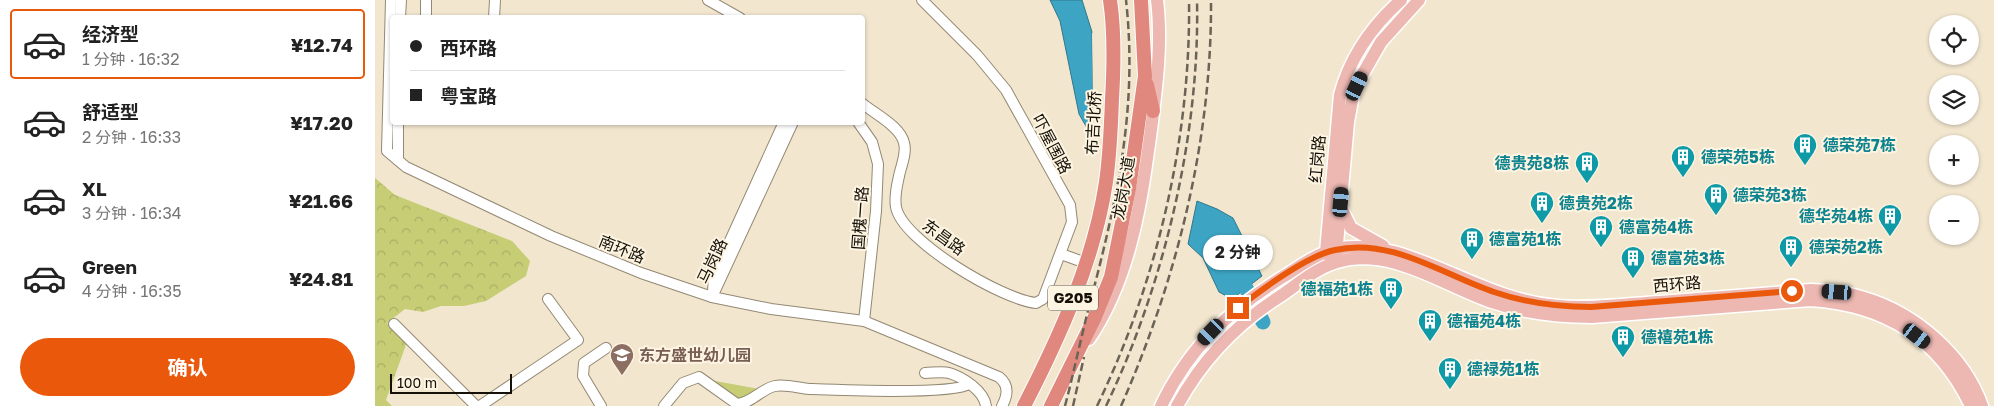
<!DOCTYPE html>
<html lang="zh">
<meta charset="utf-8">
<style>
:root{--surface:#fff;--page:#f2f2f2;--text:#222;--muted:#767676;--line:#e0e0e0;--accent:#ea580c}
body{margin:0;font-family:"Golos Text","Noto Sans SC",sans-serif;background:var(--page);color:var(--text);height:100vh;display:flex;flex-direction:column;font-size:19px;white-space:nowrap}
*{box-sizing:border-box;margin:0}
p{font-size:16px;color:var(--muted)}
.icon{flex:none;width:28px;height:28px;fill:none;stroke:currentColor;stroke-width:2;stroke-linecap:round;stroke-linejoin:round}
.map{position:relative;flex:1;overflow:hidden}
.side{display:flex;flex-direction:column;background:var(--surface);width:375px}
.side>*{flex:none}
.hud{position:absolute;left:15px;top:15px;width:475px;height:110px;border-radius:5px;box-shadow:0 1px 4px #0004;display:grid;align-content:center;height:110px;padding:0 20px;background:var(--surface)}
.fabs{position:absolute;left:1554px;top:15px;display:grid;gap:10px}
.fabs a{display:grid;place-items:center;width:50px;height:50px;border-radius:50%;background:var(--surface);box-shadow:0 1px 4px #0004;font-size:25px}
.scale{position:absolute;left:15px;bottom:12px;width:122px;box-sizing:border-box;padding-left:5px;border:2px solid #151109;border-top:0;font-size:14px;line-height:18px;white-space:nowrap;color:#151109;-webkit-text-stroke:4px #fdf4e1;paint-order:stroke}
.end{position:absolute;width:22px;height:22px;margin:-11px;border:6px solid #ea580c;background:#fff;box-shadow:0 0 0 2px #fff}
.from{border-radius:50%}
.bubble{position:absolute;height:35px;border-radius:18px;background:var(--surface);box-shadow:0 1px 4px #0004;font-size:16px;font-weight:700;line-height:35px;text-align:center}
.car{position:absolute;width:15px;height:30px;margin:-15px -8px;border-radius:6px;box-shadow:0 0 4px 1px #0007;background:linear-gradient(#222 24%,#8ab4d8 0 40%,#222 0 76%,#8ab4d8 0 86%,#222 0)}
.hud b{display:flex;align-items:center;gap:18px;height:48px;font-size:19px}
.hud b+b{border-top:1px solid var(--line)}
.hud i{width:12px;height:12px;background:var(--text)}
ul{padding:9px 0 0;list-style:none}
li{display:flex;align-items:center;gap:15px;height:70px;margin:0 10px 8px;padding:0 10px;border:2px solid transparent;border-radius:5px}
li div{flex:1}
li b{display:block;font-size:19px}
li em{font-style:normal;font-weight:700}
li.active{border-color:var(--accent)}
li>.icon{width:45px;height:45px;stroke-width:1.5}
.primary-button{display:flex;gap:10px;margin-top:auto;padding:10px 20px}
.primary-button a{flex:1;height:58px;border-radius:30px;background:var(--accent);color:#fff;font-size:20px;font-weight:700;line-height:58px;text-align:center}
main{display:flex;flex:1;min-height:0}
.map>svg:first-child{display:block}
.grass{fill:url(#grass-tufts)}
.forest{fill:url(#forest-crowns)}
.water{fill:#3da4c3;stroke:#31788b}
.pier{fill:#f2e6cf}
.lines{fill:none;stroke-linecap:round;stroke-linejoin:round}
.river{stroke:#3da4c3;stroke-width:15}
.minor-casing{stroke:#938873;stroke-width:12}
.major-casing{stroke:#fff;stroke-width:15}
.highway-casing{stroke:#fff;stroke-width:16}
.minor{stroke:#fff;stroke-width:10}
.major{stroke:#edb8b2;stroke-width:12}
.highway{stroke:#e1887e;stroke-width:14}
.rail{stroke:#6a6356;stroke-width:2.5;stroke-dasharray:8 4;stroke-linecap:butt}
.route{stroke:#ea580c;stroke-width:6}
.labels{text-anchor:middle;stroke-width:4;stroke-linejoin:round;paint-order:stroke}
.shield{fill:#fdf4e1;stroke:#5b554a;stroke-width:1}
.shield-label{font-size:15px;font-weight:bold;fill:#151109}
.street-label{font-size:16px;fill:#151109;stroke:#fdf4e1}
.culture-label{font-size:16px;font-weight:bold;fill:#0d838f;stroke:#fdf4e1;text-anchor:start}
.education-label{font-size:16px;font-weight:bold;fill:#785e54;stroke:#fdf4e1;text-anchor:start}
</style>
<main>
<section class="side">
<ul>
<li class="active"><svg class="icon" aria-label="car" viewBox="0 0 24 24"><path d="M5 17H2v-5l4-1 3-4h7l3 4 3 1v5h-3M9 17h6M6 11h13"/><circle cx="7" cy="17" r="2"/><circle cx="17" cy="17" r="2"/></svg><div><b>经济型</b><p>1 分钟 · 16:32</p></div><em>¥12.74</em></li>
<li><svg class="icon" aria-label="car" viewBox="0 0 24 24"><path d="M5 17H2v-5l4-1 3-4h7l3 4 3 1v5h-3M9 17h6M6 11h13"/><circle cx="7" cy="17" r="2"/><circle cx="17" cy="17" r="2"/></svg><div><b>舒适型</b><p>2 分钟 · 16:33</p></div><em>¥17.20</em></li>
<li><svg class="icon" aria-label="car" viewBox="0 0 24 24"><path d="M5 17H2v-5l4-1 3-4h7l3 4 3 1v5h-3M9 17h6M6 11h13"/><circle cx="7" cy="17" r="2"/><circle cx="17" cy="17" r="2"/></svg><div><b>XL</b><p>3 分钟 · 16:34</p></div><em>¥21.66</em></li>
<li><svg class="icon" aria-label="car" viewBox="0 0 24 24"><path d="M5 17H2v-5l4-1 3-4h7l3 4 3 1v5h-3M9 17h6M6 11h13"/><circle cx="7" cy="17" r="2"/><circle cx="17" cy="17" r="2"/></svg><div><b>Green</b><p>4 分钟 · 16:35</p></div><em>¥24.81</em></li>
</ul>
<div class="primary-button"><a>确认</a></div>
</section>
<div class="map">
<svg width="1619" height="406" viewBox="0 0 1619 406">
<defs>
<pattern id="grass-tufts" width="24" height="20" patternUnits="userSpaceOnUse" patternTransform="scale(1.25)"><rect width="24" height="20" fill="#c6cd75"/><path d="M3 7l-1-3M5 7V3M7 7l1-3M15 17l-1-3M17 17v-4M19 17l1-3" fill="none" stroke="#a9af64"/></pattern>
<pattern id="forest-crowns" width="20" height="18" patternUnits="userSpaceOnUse" patternTransform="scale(1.25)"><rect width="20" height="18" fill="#c6cd75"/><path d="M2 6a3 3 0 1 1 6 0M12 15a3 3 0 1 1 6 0" fill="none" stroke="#a9af64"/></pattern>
</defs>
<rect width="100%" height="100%" fill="#f2e6cf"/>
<path class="grass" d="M335,380L384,389L371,404Z"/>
<path class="forest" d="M0,178L20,195L137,241L155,261L151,276L111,301L89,306H66L48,312L30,309L12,323L32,342L11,400L17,406H0Z"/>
<g class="water">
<path d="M675,0H707L717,32L718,102L716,135L704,114L685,21Z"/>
<path d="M822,201L842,209L858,218L887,276L857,299L844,292L828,258L813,244Z"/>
</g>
<path class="pier" d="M717,32L720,37L721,102L718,136L716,138L718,102Z"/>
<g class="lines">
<path class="river" d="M863,272L888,322"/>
<g class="minor-casing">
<g id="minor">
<path d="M16,0L12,151L31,167L176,236L266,273L337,297L396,309L489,321L624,377C634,385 633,395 627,406"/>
<path d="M51,0V18"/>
<path d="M333,0L365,18"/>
<path d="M25,18L26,0"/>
<path d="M119,18L120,0"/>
<path d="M488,104C500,114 526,127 529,143C532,153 526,166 524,176C522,186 519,196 521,207C527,241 628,300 661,303L668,299L697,222L695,205L631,90L602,55L547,0"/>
<path d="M483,122L497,142L503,164L501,211L489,321"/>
<path d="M23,160V122"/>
<path d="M686,254L711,263"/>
<path d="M338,291L339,276L409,122"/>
<path d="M337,297L418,122"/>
<path d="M19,324L101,406"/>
<path d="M550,373C557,373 567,371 574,373C588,377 609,391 611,406"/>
<path d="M105,406L203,340L173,299"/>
<path d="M226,406L208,376L209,363L231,348"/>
<path d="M289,406L308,383L324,377L362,404C377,403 386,389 400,386C410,384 424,388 434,389C460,390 578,395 594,384"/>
</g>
</g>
<g class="major-casing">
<g id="major">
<path d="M967,210L976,228L1008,246"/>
<path d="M961,255L973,122L978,95L986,77L1006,42L1044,0"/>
<path d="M955,257L951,252L965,95C975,57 997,26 1026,0"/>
<path d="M714,339C757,275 767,197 777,122C782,82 787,40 782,0"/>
<path d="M786,406C814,348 852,312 906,278C921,269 935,258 951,252C972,244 998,247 1019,252C1076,268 1121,301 1183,306C1217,309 1251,304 1285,302C1335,298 1385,294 1436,290C1454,291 1472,292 1489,298C1540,313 1589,355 1607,406"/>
<path d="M802,406C827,360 860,325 904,297C922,285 941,268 962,262C1016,246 1067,285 1117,302C1149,313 1183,317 1217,317L1436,300C1510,305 1564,338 1596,406"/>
</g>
</g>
<g class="highway-casing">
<g id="highway">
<path d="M772,85L778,111"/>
<path d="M649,406C685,336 719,261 731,182C735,154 736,127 737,99C739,66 740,33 735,0"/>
<path d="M676,406L719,319L736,277L754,189L770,76L766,0"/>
</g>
</g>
<use href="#minor" class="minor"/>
<use href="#major" class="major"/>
<use href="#highway" class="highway"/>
<g class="rail">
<path d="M690,406C699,372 706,337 715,303C742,200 763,108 751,0"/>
<path d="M698,406L709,357"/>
<path d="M722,406C782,282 816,138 814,0"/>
<path d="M731,406C789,285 825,135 822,0"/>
<path d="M746,406C802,279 837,140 836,0"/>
</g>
</g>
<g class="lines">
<path class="route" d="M863,308C886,290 931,256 960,250C1016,237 1068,275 1119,292C1151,303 1183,307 1216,307L1417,291"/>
</g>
<defs>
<g id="building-pin" transform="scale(1.25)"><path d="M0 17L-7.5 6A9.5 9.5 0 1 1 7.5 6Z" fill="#0f9aa8" stroke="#fdf4e1"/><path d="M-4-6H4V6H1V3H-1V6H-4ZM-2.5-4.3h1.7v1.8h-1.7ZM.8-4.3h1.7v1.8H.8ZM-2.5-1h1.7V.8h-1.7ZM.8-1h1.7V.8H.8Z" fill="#fff"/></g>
<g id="school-pin" transform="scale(1.25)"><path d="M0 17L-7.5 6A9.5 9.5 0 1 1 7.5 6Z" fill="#8d6e63" stroke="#fdf4e1"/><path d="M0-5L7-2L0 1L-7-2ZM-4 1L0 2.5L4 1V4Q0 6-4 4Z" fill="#fff"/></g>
</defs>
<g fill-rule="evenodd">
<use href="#building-pin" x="1430" y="145"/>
<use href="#building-pin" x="1308" y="157"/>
<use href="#building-pin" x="1212" y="163"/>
<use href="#building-pin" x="1341" y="195"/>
<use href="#building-pin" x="1167" y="203"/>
<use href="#building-pin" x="1515" y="216"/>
<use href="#building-pin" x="1226" y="227"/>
<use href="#building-pin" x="1097" y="239"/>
<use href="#building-pin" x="1416" y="247"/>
<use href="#building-pin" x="1258" y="258"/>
<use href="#building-pin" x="1016" y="289"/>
<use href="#building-pin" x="1055" y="321"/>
<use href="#building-pin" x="1248" y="337"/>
<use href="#school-pin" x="247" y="355"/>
<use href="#building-pin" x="1075" y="369"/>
</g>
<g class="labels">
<rect class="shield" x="673" y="285.5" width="50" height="25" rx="4"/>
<g class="shield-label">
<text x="698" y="303">G205</text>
</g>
<g class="street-label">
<text transform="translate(718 123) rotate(-87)" y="6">布吉北桥</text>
<text transform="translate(677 144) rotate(62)" y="6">吓屋围路</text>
<text transform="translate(942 159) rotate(-85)" y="6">红岗路</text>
<text transform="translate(748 188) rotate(-80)" y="6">龙岗大道</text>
<text transform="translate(485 218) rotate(-86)" y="6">国槐一路</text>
<text transform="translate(569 237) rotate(36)" y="6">东昌路</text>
<text transform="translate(247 249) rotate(22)" y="6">南环路</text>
<text transform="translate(337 261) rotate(-65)" y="6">马岗路</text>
<text transform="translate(1302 284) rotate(-5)" y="6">西环路</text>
</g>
<g class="culture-label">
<text x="1448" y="151">德荣苑7栋</text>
<text x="1326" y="163">德荣苑5栋</text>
<text x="1194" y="169" text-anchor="end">德贵苑8栋</text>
<text x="1358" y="201">德荣苑3栋</text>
<text x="1184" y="209">德贵苑2栋</text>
<text x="1498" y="222" text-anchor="end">德华苑4栋</text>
<text x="1244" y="233">德富苑4栋</text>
<text x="1114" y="245">德富苑1栋</text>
<text x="1434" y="253">德荣苑2栋</text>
<text x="1276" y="264">德富苑3栋</text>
<text x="998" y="295" text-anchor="end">德福苑1栋</text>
<text x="1072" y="327">德福苑4栋</text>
<text x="1266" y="343">德禧苑1栋</text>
<text x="1092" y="375">德禄苑1栋</text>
</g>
<g class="education-label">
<text x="264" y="361">东方盛世幼儿园</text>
</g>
</g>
</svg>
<div class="fabs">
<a><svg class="icon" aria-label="locate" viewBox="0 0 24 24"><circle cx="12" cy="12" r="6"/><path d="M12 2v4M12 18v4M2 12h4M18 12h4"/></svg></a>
<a><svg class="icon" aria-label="layers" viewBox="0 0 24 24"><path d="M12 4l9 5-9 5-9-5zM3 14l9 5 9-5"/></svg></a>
<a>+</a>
<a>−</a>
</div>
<div class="scale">100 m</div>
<i class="end from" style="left:1417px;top:291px"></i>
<i class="end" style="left:863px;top:308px"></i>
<div class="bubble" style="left:828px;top:235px;width:70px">2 分钟</div>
<i class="car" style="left:982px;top:86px;rotate:25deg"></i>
<i class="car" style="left:966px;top:202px;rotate:5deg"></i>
<i class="car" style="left:1462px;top:292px;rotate:274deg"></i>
<i class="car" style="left:836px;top:332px;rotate:224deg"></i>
<i class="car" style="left:1542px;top:336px;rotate:128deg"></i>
<div class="hud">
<b><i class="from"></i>西环路</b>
<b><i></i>粤宝路</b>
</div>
</div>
</main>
